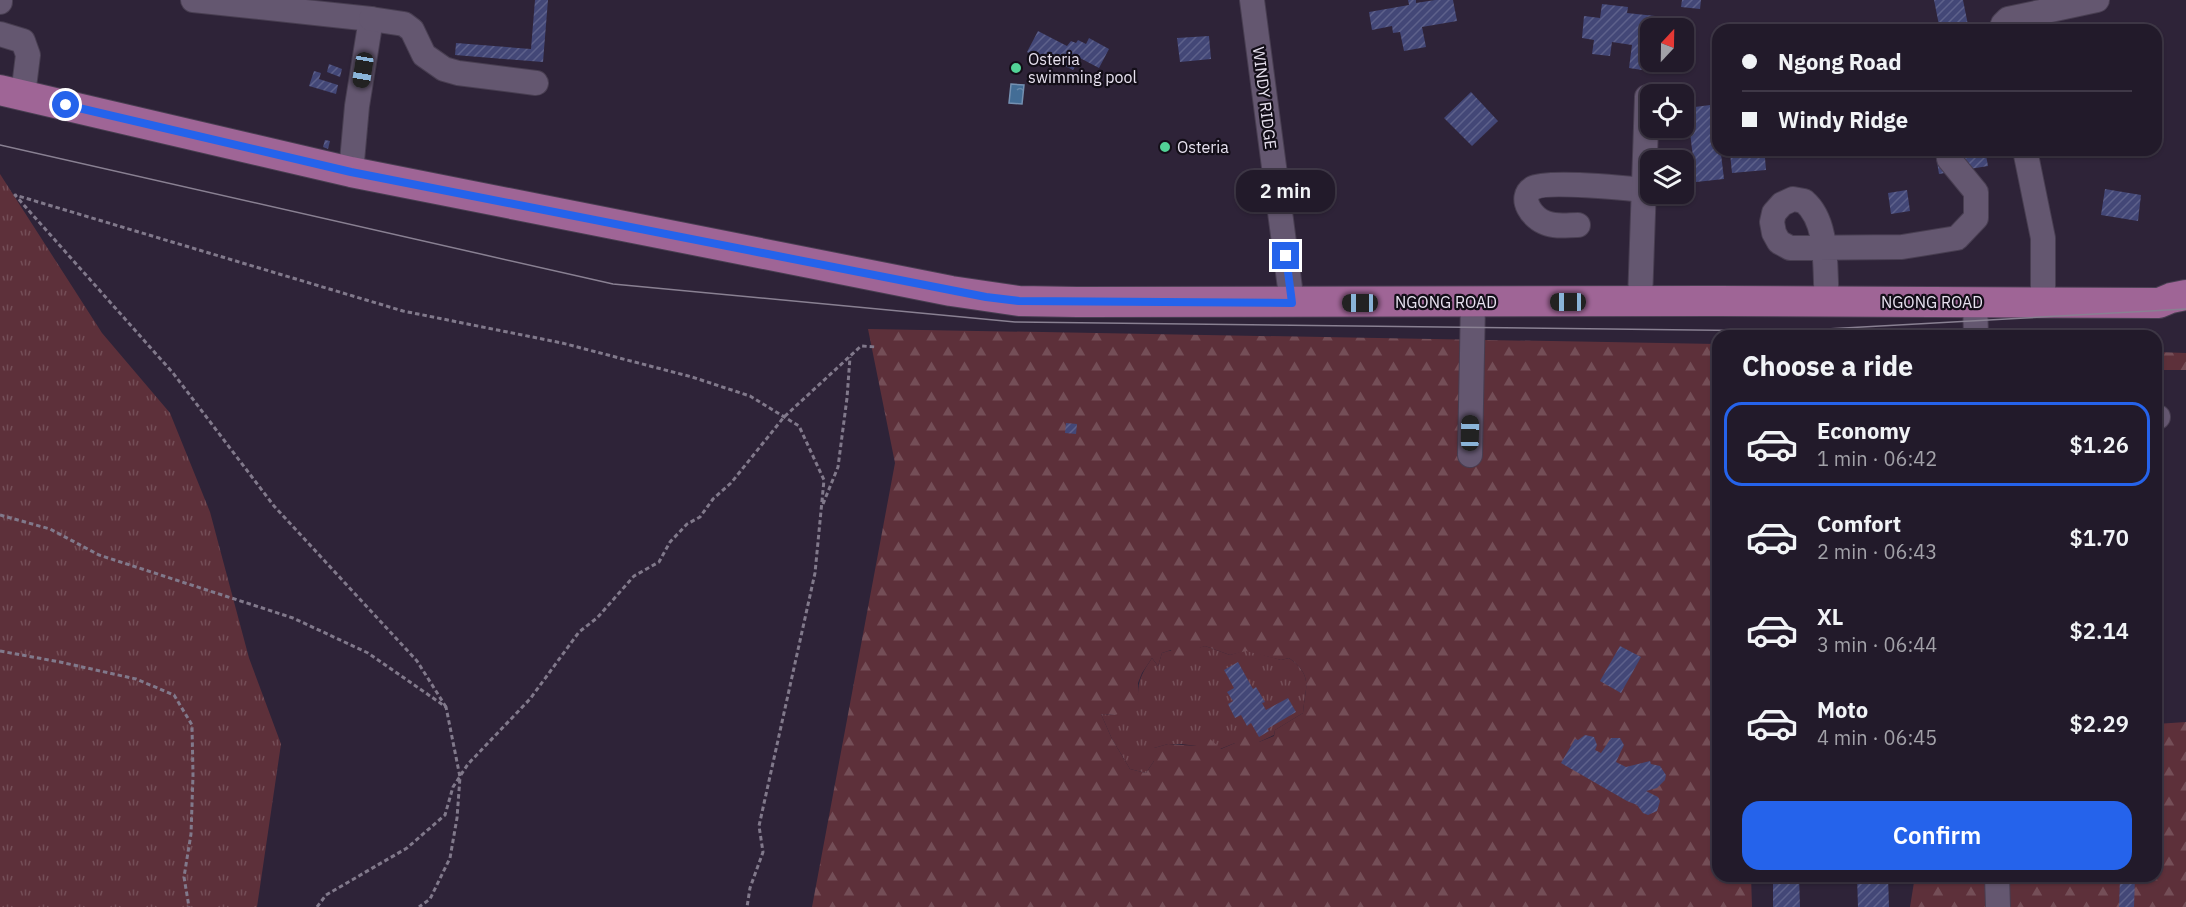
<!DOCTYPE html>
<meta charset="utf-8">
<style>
:root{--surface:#221a2a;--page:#2a2332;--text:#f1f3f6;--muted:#a2a1a8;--line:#3f3847;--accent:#2563eb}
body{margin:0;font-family:"IBM Plex Sans",sans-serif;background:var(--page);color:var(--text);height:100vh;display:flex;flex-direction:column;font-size:22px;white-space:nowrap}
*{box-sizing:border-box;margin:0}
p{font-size:20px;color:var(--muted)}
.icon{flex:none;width:33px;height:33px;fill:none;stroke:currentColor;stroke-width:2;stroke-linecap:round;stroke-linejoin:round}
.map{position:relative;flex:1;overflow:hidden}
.details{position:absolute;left:1712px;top:330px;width:450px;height:552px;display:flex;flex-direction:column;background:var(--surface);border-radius:18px;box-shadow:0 2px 4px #0004,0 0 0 2px var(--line)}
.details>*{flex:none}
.banner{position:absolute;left:1712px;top:24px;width:450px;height:132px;border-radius:18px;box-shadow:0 2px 4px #0004,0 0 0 2px var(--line);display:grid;align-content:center;height:132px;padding:0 30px;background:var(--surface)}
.needle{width:39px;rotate:22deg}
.controls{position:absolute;left:1640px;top:18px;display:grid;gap:12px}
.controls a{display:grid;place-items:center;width:54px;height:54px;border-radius:12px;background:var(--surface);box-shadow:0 2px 4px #0004,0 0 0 2px var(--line);font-size:30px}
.end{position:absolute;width:27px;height:27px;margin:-14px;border:8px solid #2563eb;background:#fff;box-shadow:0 0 0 3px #fff}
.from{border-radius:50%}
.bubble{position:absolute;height:42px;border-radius:18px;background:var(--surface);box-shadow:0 2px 4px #0004,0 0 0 2px var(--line);font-size:20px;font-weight:600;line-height:42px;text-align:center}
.car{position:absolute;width:18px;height:36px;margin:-18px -9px;border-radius:8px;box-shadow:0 0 4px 2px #0007;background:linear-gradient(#222 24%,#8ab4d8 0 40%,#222 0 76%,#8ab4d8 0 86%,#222 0)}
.banner b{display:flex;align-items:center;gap:21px;height:57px;font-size:22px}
.banner b+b{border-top:2px solid var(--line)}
.banner i{width:15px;height:15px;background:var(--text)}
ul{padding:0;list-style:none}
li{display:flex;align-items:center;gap:18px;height:84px;margin:0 12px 9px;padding:0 18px;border:3px solid transparent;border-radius:18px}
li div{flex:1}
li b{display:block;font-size:22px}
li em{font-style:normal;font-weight:600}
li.on{border-color:var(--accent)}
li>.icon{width:54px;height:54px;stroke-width:1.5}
h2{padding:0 30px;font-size:27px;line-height:72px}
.cta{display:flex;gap:12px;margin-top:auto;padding:12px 30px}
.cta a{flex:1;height:69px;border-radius:18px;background:var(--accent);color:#fff;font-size:24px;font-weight:600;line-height:69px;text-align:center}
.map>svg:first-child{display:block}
.grass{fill:url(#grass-tufts)}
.forest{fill:url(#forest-firs);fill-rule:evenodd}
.water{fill:url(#water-ripples);stroke:#7490b1;stroke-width:1.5}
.building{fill:url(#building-hatch)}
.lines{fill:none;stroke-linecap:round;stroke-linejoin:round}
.minor-casing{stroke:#483e51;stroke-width:26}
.major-casing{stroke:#483e51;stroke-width:32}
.path{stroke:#81798b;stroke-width:3;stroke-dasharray:4.5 3;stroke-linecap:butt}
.minor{stroke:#645770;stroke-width:24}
.major{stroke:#9f6596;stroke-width:30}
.tram{stroke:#898092;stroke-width:1.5}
.route{stroke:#2563eb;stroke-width:8}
.poi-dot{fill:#52d397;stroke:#130e18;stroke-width:2}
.labels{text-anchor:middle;stroke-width:4.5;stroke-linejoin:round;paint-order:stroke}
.poi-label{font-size:16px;fill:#e7e1ef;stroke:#130e18;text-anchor:start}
.street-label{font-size:16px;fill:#e7e1ef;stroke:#130e18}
</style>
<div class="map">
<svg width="2186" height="907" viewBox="0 0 2186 907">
<defs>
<pattern id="grass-tufts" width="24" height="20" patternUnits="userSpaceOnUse" patternTransform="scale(1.5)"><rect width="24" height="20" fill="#5d303a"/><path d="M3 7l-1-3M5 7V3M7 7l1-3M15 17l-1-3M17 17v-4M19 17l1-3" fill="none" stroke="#744e57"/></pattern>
<pattern id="forest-firs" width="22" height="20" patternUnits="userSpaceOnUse" patternTransform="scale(1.5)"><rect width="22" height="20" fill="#5d303a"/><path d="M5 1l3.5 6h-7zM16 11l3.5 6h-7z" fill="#744e57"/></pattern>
<pattern id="water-ripples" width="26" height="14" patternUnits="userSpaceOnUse" patternTransform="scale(1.5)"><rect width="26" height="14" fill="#436d96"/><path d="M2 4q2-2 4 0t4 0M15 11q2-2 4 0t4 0" fill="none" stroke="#6788aa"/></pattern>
<pattern id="building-hatch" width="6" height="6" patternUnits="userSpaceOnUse" patternTransform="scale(1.5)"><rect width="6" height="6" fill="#434777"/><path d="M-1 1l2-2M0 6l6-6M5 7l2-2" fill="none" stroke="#5e618b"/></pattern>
</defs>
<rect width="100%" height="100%" fill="#2e2338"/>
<g class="grass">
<path d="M0,174L102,333L170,413L210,512L249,658L281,744L257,907H0Z"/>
<path d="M1205,646L1230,655L1246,650L1281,660L1289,658C1314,676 1305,687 1303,713L1275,730L1274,735L1259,742L1235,743L1220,749L1181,744H1168L1154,748V761L1146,773L1130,769L1112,739L1101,714L1115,715L1138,694C1138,679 1144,670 1152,658L1158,666L1162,653C1177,647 1188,652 1205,646Z"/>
</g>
<g class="forest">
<path d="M868,329L1717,344L1718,876H1751L1752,907H812L895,463ZM1205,646L1230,655L1246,651L1281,660L1289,658C1314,676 1305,687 1303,713L1275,730L1274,736L1259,742L1250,728L1236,733L1235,743L1221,749L1209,738L1197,746L1168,744L1154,748V761L1146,773L1130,769L1112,739L1101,714L1115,715L1132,709L1138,694V683L1142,673L1152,658L1158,666L1162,653L1171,650L1175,662H1187L1191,651Z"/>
<path d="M2156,352L2186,353V370H2156Z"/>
<path d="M2186,722V907H1910L1915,876H2156V724Z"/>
</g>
<path class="water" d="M1011,84L1024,85L1022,104L1009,103Z"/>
<g class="building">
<path d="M535,0H548L543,62L455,55L456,43L531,49Z"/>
<path d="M1408,0H1416V3L1435,0H1453L1457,21L1422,27L1426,47L1404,51L1400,32L1393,33L1392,26L1372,30L1369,12L1409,5Z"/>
<path d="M1682,0H1701L1700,9L1681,7Z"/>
<path d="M1934,0H1963L1969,30H1940Z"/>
<path d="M1602,4L1628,7L1627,13L1655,16L1654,28H1650L1649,71L1629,68L1632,45L1612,42L1610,56L1592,54L1594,40L1582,38L1584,16L1600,18Z"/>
<path d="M1038,31L1067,46L1071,41L1076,43L1078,40L1086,44L1089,38L1109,49L1099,68L1080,58L1073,70L1059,63L1057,67L1027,52Z"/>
<path d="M1209,36L1211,59L1180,62L1177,38Z"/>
<path d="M329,64L342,69L340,77L327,72Z"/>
<path d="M314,71L321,73L319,79L338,85L336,94L309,86Z"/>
<path d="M1471,92L1498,121L1472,146L1444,118Z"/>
<path d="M1718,104V150H1778L1779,156L1765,158L1766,170L1732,173L1730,153L1721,154L1724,179L1696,182L1687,108Z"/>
<path d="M325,140L330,141L328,149L323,147Z"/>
<path d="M1935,150H1985L1988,166L1939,174Z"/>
<path d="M2105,189L2141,195L2138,221L2101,215Z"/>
<path d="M1907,190L1910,211L1891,214L1888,193Z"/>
<path d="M1066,423L1077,424L1076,434L1065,433Z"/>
<path d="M1620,646L1641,657L1621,693L1600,681Z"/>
<path d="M1238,662L1253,689L1256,687L1265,702L1262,703L1266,710L1288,698L1296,712L1267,729L1269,731L1259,737L1251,723L1247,726L1241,715L1235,718L1228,704L1233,701L1227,692L1234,688L1224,670Z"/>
<path d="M1585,735L1594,737L1597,745L1595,750L1601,753L1611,738H1620L1624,745L1616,762L1626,767L1650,761L1651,764L1660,766L1666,775L1665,780L1657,788L1646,791L1658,797L1660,801L1657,811L1648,815L1643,813L1637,805L1627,801L1561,763L1575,739L1578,740Z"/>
<path d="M1773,876H1799L1800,907H1773Z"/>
<path d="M1857,876H1888L1889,907H1858Z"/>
<path d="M2120,877H2135L2134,907H2119Z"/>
</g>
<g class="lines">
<g class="minor-casing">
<g id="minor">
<path d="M193,0L371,19L357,106L351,172"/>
<path d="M1252,0L1292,303"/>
<path d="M0,2V0"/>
<path d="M371,19L404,24L412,30L424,55L444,69L458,73L536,83"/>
<path d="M2001,30L2003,24L2008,19L2097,0"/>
<path d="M0,34L23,41L28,55L23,95"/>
<path d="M2025,150L2043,238V303"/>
<path d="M1578,225C1568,225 1555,227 1546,223C1533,219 1517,198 1533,188C1547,180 1624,188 1643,190"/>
<path d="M1640,301L1647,97"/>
<path d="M1827,302C1824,270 1830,223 1804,201L1793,199L1782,204L1774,213L1772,222L1774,233L1779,242L1790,248L1902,247L1957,238L1976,218V192L1949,159L1948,150"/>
<path d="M1975,302L1976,336"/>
<path d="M2156,417H2158"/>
<path d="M1470,455L1473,302"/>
<path d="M1997,876L1998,907"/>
</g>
</g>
<g class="major-casing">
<path id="major" d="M0,90L351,172L951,291L1019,301L1077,302L1717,301L2159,303L2171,298L2186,295"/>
</g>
<g class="path">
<path d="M823,504L838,467L847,398L850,357"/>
<path d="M0,515L50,529L99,555L293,618L368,653L446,707L460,777L457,818L450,858L430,899L419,907"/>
<path d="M0,651L60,662L136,679L174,695L192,725L193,775L191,834L184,877L189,907"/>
<path d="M446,707L417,661L274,506L173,373L15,195L403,311L562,343L692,377L750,396L799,426L824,480L815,573L759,826L763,852L750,888L747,907"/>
<path d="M317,907L326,895L407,848L445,815L453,787L468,764L530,699L579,632L597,618L634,576L659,562L670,542L687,524L700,517L713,499L731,483L784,417L861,346L876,347"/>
</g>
<use href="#minor" class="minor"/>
<use href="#major" class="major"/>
<path class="tram" d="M0,145L613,284L1015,322L1790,331L2186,309"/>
</g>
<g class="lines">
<path class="route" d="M66,105L351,172L986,297L1019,301L1292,303L1286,256"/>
</g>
<g class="poi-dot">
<circle cx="1016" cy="68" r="6"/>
<circle cx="1165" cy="147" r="6"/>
</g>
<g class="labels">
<g class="poi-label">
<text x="1028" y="65">Osteria<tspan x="1028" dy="18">swimming pool</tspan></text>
<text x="1177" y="153">Osteria</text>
</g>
<g class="street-label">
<text transform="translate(1265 98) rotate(83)" y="6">WINDY RIDGE</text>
<text x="1446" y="308">NGONG ROAD</text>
<text x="1932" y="308">NGONG ROAD</text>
</g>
</g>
</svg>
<div class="controls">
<a><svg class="needle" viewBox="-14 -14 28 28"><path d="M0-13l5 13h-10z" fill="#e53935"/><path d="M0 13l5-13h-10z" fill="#a2a1a8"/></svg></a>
<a><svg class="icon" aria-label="locate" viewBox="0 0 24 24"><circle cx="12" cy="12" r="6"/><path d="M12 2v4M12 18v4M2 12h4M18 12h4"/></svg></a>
<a><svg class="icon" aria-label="layers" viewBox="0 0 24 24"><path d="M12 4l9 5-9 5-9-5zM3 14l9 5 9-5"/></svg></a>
</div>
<i class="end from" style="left:66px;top:105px"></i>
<i class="end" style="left:1286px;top:256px"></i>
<div class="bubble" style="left:1236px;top:170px;width:99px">2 min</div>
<i class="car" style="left:363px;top:70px;rotate:189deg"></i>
<i class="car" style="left:1568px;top:302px;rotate:270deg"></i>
<i class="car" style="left:1360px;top:303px;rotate:270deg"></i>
<i class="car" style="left:1470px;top:433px;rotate:1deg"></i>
<div class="banner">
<b><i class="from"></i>Ngong Road</b>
<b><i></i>Windy Ridge</b>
</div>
<section class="details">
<h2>Choose a ride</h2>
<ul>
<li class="on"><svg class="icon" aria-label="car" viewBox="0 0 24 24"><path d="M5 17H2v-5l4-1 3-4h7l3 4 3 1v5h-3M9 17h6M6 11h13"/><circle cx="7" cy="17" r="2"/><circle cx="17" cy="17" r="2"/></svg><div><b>Economy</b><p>1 min · 06:42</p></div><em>$1.26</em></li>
<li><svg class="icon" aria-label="car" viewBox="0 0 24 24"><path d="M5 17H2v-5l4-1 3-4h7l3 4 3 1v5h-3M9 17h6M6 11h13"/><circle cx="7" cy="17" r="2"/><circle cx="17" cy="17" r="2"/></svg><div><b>Comfort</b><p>2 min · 06:43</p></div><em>$1.70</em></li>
<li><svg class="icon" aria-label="car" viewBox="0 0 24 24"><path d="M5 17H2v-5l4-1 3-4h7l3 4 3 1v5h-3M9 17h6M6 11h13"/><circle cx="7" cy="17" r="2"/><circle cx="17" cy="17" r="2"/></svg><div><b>XL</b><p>3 min · 06:44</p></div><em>$2.14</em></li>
<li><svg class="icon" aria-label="car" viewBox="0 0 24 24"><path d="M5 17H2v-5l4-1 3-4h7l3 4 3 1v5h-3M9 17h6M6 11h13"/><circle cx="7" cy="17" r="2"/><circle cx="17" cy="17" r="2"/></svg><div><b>Moto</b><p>4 min · 06:45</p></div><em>$2.29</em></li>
</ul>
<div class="cta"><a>Confirm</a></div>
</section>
</div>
